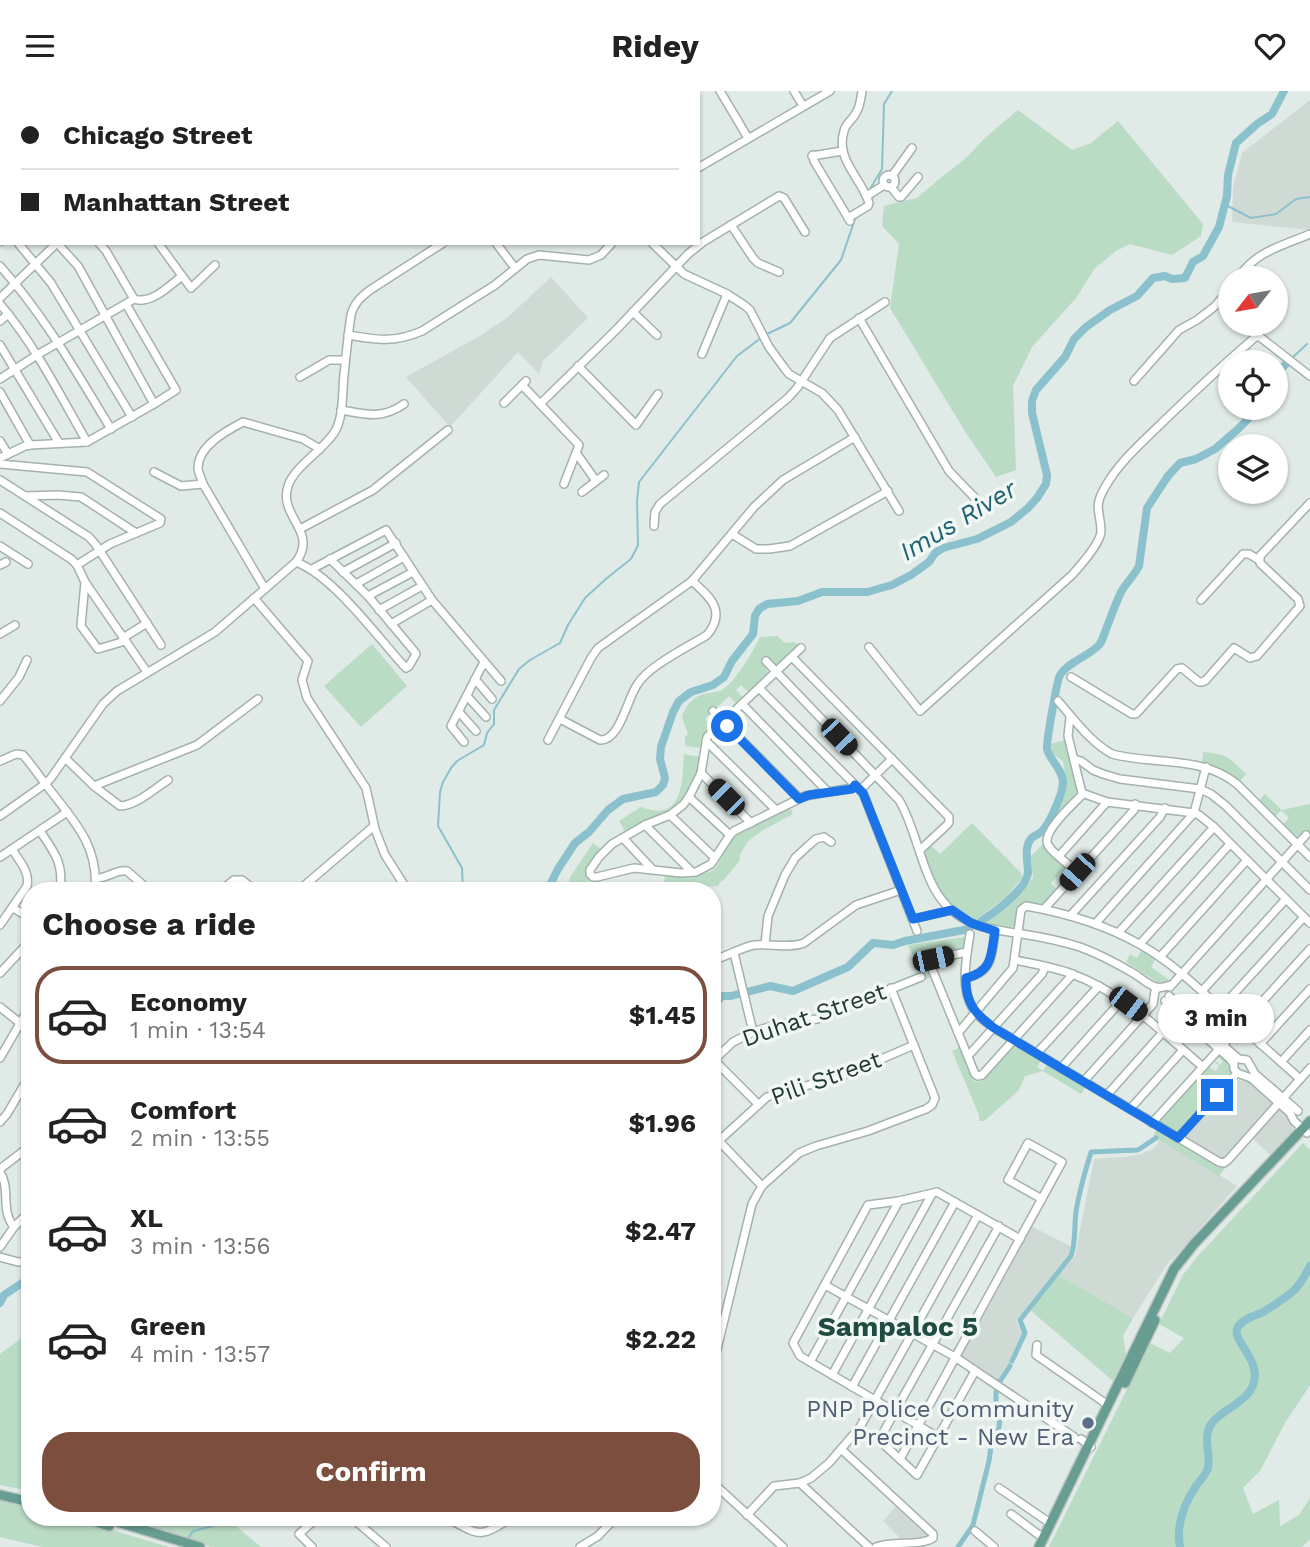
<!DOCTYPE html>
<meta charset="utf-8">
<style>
:root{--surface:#fff;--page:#f6f6f6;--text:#222;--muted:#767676;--line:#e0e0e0;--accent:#7c4e3d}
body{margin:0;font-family:"Work Sans",sans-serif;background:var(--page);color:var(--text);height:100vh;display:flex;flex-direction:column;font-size:26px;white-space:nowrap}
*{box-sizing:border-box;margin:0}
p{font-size:23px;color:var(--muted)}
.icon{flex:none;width:38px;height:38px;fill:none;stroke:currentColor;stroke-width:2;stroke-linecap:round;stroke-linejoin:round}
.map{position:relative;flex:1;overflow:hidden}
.side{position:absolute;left:21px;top:791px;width:700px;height:644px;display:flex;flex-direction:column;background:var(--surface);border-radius:28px;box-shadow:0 2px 5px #0004}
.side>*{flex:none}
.top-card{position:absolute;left:0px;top:0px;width:700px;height:154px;box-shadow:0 2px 5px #0004;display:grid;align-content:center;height:154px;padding:0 21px;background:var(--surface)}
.needle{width:46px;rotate:239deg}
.tools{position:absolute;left:1218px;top:175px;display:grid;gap:14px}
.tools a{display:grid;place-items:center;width:70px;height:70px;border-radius:50%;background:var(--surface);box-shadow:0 2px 5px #0004;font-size:35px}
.end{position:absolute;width:32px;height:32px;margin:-16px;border:9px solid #1a73e8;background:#fff;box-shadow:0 0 0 4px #fff}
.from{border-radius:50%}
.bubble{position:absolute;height:49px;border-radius:24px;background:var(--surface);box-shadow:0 2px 5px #0004;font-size:23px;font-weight:700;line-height:49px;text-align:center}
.car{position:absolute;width:21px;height:42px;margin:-21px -10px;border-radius:9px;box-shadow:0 0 5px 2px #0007;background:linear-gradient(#222 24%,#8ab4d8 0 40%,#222 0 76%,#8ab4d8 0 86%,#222 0)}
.top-card b{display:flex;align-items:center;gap:24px;height:66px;font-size:26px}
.top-card b+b{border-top:2px solid var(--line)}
.top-card i{width:18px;height:18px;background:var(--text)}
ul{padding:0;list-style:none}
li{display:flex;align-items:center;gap:21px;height:98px;margin:0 14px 10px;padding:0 7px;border:4px solid transparent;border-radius:28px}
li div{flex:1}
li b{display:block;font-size:26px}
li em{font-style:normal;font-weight:700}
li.current{border-color:var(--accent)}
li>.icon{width:63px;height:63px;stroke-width:1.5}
h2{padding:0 21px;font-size:32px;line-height:84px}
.action{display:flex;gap:14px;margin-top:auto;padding:14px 21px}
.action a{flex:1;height:80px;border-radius:28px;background:var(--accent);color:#fff;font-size:28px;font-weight:700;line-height:80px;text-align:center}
header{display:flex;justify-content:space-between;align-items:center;height:91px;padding:0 21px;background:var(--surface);font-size:32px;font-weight:700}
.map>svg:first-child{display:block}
.built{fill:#cfdad5}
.green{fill:#badbc4}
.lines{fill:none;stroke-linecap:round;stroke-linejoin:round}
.stream{stroke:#8bc1cd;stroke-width:2}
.canal{stroke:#8bc1cd;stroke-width:5}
.river{stroke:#8bc1cd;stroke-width:8}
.minor-casing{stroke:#a3b2ad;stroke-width:10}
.major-casing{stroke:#bdc4c2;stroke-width:12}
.minor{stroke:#fff;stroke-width:7}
.major{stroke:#679e91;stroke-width:9}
.route{stroke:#1a73e8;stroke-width:9}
.service-dot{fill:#5c6f8a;stroke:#f1f7f4;stroke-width:2.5}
.labels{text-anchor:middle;stroke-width:7;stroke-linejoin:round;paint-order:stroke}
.street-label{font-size:24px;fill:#223a34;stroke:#f1f7f4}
.service-label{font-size:24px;fill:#4e5e75;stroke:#f1f7f4;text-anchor:end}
.water-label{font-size:26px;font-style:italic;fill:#1f6272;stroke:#f1f7f4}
.quarter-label{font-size:28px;font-weight:bold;fill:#1f4b41;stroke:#f1f7f4}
</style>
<header><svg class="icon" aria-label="menu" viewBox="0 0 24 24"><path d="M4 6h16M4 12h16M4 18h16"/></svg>Ridey<svg class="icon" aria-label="heart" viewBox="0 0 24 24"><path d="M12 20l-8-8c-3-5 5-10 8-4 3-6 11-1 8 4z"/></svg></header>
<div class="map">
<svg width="1310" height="1456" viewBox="0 0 1310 1456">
<rect width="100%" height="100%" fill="#e0eae6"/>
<g class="built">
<path d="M1310,9V139L1232,131L1233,97L1242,62Z"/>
<path d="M551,186L588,227L543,270L539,283L518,261L450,336L406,286L478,246L508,226Z"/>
<path d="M1229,973L1230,985L1235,989L1248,990L1288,1026L1294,1039L1293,1043L1272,1065L1252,1047L1219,1084L1237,1095L1172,1169H1170L1133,1227L1059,1184L1075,1165L1094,1068L1126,1066L1141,1063L1151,1059L1156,1055L1166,1036L1219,975Z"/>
<path d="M1031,1135L1072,1156L1069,1165L1016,1230L1023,1242L1009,1274L998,1291L959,1264Z"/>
<path d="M897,1414L930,1444L928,1447L901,1448L883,1430Z"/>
</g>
<g class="green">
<path d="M1018,19L1072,59L1091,52L1118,30L1203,133L1201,145L1172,164L1130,153L1116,160L1095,177L1076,207L1032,256L1013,295L1016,379L996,386L966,342L890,217L899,153L882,135L884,115L917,107L938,89L965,68L986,46Z"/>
<path d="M777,545L785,552L794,551L799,555L778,575H776L768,568L763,574L769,583L749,602L741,594L736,599L743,607L737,613L729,605L705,628L713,636L703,646L702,657L685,655V646L688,643L682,626C686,613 694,604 709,602C712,601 718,601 720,600C733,595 754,559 760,546Z"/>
<path d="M372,553L407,595L361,636L324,595Z"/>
<path d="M1066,649L1078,702L1045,739L1060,715L1067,694L1063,670L1054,664L1050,653Z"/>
<path d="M1203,661C1229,664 1227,665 1246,683L1239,691L1220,678L1202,672Z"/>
<path d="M684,663L700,666C698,684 688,709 671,719C657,727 640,732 625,740L619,730L641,716C683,732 682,692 684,663Z"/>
<path d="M1265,703L1282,719L1310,713V748L1303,741L1295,747L1282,734L1289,727L1282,720H1281L1274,726L1258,710Z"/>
<path d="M790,716L793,723L763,739L747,751L740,764V769L723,790L722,789L718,795L663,800L665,784L689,787L712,780L717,775L733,746Z"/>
<path d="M972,732L1021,782L1022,787L1005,807L975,829C948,816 929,790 925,759L930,754L940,763Z"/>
<path d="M593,752L601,758C584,777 581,778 595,800H564L571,785Z"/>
<path d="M1043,753L1047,760L1066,776L1051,792L1057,798L1044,813L1025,812L1019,815L1014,836L984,833L1013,811L1033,787L1031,765Z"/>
<path d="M967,844L964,858L929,865L926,873L931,886L923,890L908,854L965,846Z"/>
<path d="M1142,859L1156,867L1151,876L1169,889L1168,891H1157L1126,871L1130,863L1137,867Z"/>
<path d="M1013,954L1041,969L1037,976L1043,980L1047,973L1086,996L1081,1003L1043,980L1025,985L1019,999L984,1030H979V1024L952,960L960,956L974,990L979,991Z"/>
<path d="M1219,964L1229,973L1231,983L1179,1041L1177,1042L1160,1032L1159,1030L1208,975L1216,981L1220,976L1213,969L1214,968L1220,974L1223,971L1217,965Z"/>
<path d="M1157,1038L1225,1077L1219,1085L1153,1045Z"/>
<path d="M1303,1052L1310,1059V1294L1285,1332L1260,1380L1243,1397L1253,1423L1279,1409L1280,1435L1299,1424L1310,1407V1448L1302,1456H1049L1150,1252L1170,1262L1184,1247L1159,1233L1183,1184L1197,1166Z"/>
<path d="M1059,1184L1133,1227L1123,1245L1126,1264L1113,1290L1030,1219Z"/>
<path d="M30,1241V1400L0,1394V1263Z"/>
<path d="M0,1408L30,1415V1426H68L169,1456H42L0,1446Z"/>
<path d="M116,1426H235L237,1436L261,1456H211Z"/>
</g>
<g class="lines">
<g class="stream">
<path d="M870,98L882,78L884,13L892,0"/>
<path d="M1224,113L1251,127L1276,123L1296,108L1310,106"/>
<path d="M765,244L790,232L841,169L856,125"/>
<path d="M1292,267L1307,253"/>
<path d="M463,800L462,777L438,735L440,701L443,691L451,677L457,670L484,654L487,642L494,633V619L519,578L530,569L560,552L568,534L585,507L607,487L631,468L638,454L637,410L639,391L737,265L761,247"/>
<path d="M188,1448L193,1440L233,1430L240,1426"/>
</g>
<g class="canal">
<path d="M1012,1270L1025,1242L1020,1229L1071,1165C1076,1151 1074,1136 1076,1121C1079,1100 1085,1081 1091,1061L1138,1059L1156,1047"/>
<path d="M999,1292L1010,1275"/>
<path d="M958,1456L973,1434L989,1370L992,1348L999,1337L1000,1326L996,1314V1301"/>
</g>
<g class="river">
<path d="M40,2L41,0"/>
<path d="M0,25L2,24"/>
<path d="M1276,283L1289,270"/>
<path d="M547,800L558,778L575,752L589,741L608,719L623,708L656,701L663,694L665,687L660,668L661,656L673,621L679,610L691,601L713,594L724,586L732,570L753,543L755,525L759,518L767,513L798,510L822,501H867L892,494L911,484L929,471L935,462L943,457L977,448L1011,431L1028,417L1037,407L1046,393L1047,384L1032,322V310L1036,299L1065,266L1074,248L1086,236L1110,219L1137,205L1153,187L1165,185L1172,188L1185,187L1193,171L1203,165L1219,136L1227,105L1228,84L1236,52L1257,33L1272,23L1284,0"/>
<path d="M981,830C995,821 1027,798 1028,781C1028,771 1024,758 1030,749C1033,744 1039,744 1042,740C1050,732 1063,702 1063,691C1062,677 1050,670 1047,658C1046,653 1057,589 1060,584C1068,571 1087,566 1098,555C1102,552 1103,546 1105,541C1110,528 1115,514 1121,501C1126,492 1134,485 1139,475L1147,417L1168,385L1180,372L1196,368L1215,358L1238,338L1251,325L1254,317"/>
<path d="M712,917L722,905H731L770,895L793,900L848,876L873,852L893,854L905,850L969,838"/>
<path d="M0,1212L4,1204L25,1190L30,1191"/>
<path d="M1180,1456C1176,1435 1184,1413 1196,1395C1200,1389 1206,1384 1208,1377C1211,1363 1203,1348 1210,1335C1216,1322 1240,1315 1250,1300C1268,1271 1229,1250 1238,1236C1243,1227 1256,1225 1265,1220C1274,1214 1284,1208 1292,1201C1300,1195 1305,1184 1310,1175"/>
</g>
<g class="minor-casing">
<g id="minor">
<path d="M334,0L336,2"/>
<path d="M529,0L532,2"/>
<path d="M720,0L748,47"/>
<path d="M794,0L803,15"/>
<path d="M126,2L129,0"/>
<path d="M413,2V0"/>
<path d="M488,2L489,0"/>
<path d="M653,2L655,0"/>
<path d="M813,64L814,70L850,130"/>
<path d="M812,65L842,60"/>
<path d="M698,77L830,0"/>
<circle cx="889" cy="90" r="6"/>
<path d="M892,85L912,57"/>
<path d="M0,93L2,95"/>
<path d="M891,96L899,106H901L918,86"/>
<path d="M867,105L884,94"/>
<path d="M848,127L868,115L869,112C861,86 835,69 844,40C846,31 853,29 856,22C860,16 861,7 862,0"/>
<path d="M0,133L2,134"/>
<path d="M731,134L753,167L758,172L779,181"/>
<path d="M0,151L2,149"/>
<path d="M18,152L51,192L132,326"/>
<path d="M57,152L78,175L154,313"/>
<path d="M99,152L106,160L134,208"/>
<path d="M158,152L191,197L215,174"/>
<path d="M496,152L515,177"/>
<path d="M652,152L684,183L727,203L744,214L750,219L769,256L785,278L789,283L822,302L838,319L899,420"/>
<path d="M0,175C44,224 77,282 111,338"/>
<path d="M1238,187C1256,160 1282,155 1310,143"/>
<path d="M0,207L57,152"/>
<path d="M134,208C151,214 169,195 182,185"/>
<path d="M0,213C35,254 60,304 87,351"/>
<path d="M633,221L657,244"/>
<path d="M859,227L949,380L975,407"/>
<path d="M0,230L8,223"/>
<path d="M348,244C377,249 394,252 422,240L495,194L527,168L539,164L589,169L601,164L612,152"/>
<path d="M0,254L59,352"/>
<path d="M702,263L727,203"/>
<path d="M578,275L636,334L658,303"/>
<path d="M300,286L329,269H345"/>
<path d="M0,288L37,264L134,208"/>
<path d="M1134,290L1179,239L1197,229L1214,216L1230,198"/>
<path d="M522,294L579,354L564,393"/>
<path d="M0,301L30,354"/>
<path d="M504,312L526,290"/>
<path d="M540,313L616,239L688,163L703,151L779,105L784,107L805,141"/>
<path d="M341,319C366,323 381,329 404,313"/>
<path d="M0,350L8,363"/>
<path d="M577,363L596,390"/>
<path d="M0,367L25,355L30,354L87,351L154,313L176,299L126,213"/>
<path d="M0,373L87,381L161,428L160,432L110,453L77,474"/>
<path d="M154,381L181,395L203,393"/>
<path d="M0,389L89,446L96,454L161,554"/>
<path d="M582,401L604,384"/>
<path d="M26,405L58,404L81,406L136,442"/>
<path d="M0,422L71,468L77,474L85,491L147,581"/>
<path d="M654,435L655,421L660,413L788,307L797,297L830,247L885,211"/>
<path d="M300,438L373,399L448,339"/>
<path d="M732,443L756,458H769L790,455L888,400"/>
<path d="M0,455L28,473"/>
<path d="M296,471C333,485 376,544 403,574L406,577L409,575L416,563L414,560L368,505L330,468"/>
<path d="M0,474L6,471"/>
<path d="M312,478L386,439L432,509L501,590"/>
<path d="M343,481L396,452"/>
<path d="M85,491L81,535L98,558L125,550"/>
<path d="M356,493L404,466"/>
<path d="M265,498L203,393C202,388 198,382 198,377C198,355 226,340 243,331L303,348L320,358"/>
<path d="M368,505L413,481"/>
<path d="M254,507L308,570L302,589L307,607L366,697L375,738L385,764L408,800"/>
<path d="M1201,509L1243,463H1249L1259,469"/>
<path d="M379,519L422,495"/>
<path d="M391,533L432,509"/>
<path d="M0,543L15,534"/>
<path d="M123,547L147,532"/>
<path d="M869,556L920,620L1072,484C1080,475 1101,452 1101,440C1101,422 1093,417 1104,398C1119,370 1146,348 1168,326C1196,299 1223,274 1252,249L1255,246H1260L1310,285"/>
<path d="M801,557L707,646L701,682L689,706L683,714L670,724L645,734L612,753L599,766L590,779V783L593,786H597L634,777L681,782L696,781L711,773L730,744L734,740L805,705L852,697L855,694"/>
<path d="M792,566L949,726V731L948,733L920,759"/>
<path d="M766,570L899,709C918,740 922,791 948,816C971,838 993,838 1022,843C1042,846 1061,850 1080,856C1099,863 1116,872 1133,882C1140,886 1148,894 1156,896C1161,897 1166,896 1171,894"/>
<path d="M1071,586L1132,623H1136L1177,578L1182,577L1199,591H1202L1206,589L1234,557L1250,567L1257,565L1300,515L1298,508L1260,472V465L1310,412"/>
<path d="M475,588L492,608"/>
<path d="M759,597L863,702L917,840"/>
<path d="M467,605L486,626"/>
<path d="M0,610L19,586L27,569"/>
<path d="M1058,610C1074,628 1090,651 1112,663C1153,674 1202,664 1237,693L1310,766"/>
<path d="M742,613L828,701"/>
<path d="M713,620L799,707"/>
<path d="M459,621L476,640"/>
<path d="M1070,626L1068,645L1082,702"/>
<path d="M560,628L600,649C620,650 627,608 637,594C648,575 688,556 707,544C727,520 710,506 692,490"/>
<path d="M548,649L591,567L598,557L692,490L754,416L783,389L855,346"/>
<path d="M706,650L776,719"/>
<path d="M464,651L451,635L484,571"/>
<path d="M65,667L94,695L120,715C137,714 154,698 168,689"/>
<path d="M1074,668L1081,670L1093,679L1103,683L1120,688L1200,698L1211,703L1226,715L1310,799"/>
<path d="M0,670L16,663L23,664C33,675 41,688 50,699C75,731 99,756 95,800"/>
<path d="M701,682L751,732"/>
<path d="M94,695L197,654L258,608"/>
<path d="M860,699L892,668"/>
<path d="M1082,702L1107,711L1194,722L1199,724L1214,736L1310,832"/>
<path d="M689,706L730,744"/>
<path d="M670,724L715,767"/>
<path d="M0,725L45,693L51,687L103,613L117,600L215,541L296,471C319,440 278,426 288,395C294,376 322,360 334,342C344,327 342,301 344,284C346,264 348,244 351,224C354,212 361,206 370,199L443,152"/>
<path d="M645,734L692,781"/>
<path d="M40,740C55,762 64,773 60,800"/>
<path d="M623,747L652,778"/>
<path d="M1059,765L1107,711"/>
<path d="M0,766L67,721"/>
<path d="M1077,781C1070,774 1053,763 1048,754C1041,742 1072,714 1081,705L1082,702"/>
<path d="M96,787C107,788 116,778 127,780L150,800"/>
<path d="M220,800L234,789H242L256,800"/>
<path d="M298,800L374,735"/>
<path d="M13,817L30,827"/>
<path d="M1044,818L1134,719L1135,713"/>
<path d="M1070,825L1160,726L1165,717"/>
<path d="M913,828L952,819"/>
<path d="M1095,833L1194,722L1206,676"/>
<path d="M0,834L27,795C30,780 19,770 12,758"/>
<path d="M1118,842L1214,736"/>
<path d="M970,843C966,868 959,901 976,922C981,928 988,932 994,937L1219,1071L1224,1072L1228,1069L1310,977"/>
<path d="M765,853L768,825L785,784L795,767L809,754L816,748L824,746L831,751"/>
<path d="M1140,853L1230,753"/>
<path d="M967,861L933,868L930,870V873L975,983L978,985L982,984L1073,883"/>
<path d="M734,862L753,941"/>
<path d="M1160,866L1247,769"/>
<path d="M1015,869C1034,873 1054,876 1072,883C1124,902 1162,941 1203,976"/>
<path d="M712,870C724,866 743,856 754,854C770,852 789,858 804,852L856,814L901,799"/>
<path d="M0,882L30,850"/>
<path d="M966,887C993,881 992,863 995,840"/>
<path d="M1170,896L1306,744"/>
<path d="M1202,900L1286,808"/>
<path d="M1169,905L1234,964L1239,968L1247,969L1255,983L1298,1020"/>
<path d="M1165,910L1230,968L1234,973V978L1237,982"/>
<path d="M0,916L20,932"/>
<path d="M1221,917L1304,826"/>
<path d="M958,942L1013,877L1021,819L1026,815C1066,822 1104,833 1139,853C1172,871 1199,898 1227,923C1251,945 1276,966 1300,988"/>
<path d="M1260,953L1310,898"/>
<path d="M1037,962L1099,895"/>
<path d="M968,965L1042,883L1045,876"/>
<path d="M0,967L30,915"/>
<path d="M714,969L758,1013"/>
<path d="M712,971L733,951L753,941L775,934L817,928L921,886"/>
<path d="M1281,971L1310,939"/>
<path d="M1061,977L1122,909"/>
<path d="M1237,982L1251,987L1290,1022L1294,1030L1307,1042"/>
<path d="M1084,990L1153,913L1155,900L1158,897"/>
<path d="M1107,1004L1163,941"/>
<path d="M1130,1018L1183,959"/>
<path d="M0,1031L7,1023L30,984"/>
<path d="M1152,1032L1310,858"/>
<path d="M1178,1047L1237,982"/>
<path d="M719,1050L762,1095"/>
<path d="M712,1056L767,1006L844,984L914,954"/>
<path d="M0,1078L30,1055"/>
<path d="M0,1081C11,1098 0,1119 14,1136"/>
<path d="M0,1156L14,1136L30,1120"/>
<path d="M0,1166L18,1171L30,1170"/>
<path d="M825,1194L955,1266L1074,1346L1075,1348"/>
<path d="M1037,1254L1036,1264L1108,1314"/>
<path d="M810,1271L899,1110"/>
<path d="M712,1279L752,1113L762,1095L799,1062L816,1055L868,1040L926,1018L932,1014L935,1007L891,897"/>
<path d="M975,1280L917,1384L879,1349L999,1135"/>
<path d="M832,1284L932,1103"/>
<path d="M852,1296L955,1111"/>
<path d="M938,1346L800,1265L793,1252L868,1114L899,1110L937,1101L1020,1148"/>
<path d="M1081,1348L1091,1356"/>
<path d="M841,1358L933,1443V1447C918,1456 894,1449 876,1456"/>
<path d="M900,1368L968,1243L978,1224L1062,1071L1028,1052L1008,1089L1042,1108"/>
<path d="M712,1391L783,1456"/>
<path d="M800,1392L869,1456"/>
<path d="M999,1397L1050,1432"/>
<path d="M1011,1423L1043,1447"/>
<path d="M747,1424L774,1395L800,1392L811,1387L829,1372L860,1336L978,1124"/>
<path d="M351,1426L386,1456"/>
<path d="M445,1426C480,1444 478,1449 512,1426"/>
<path d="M975,1440L994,1456"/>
<path d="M312,1456L299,1443L318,1426"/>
<path d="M580,1456L598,1445L616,1426"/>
</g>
</g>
<g class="major-casing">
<g id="major">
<path d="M1125,1292L1155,1229"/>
<path d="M0,1404L30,1411"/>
<path d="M81,1426L109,1435"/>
<path d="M101,1426L200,1456"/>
<path d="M1039,1456L1174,1178L1194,1153L1310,1030"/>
</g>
</g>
<use href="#minor" class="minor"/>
<use href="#major" class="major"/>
</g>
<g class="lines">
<path class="route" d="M727,635L799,708L809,704L852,698L855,694L863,702L913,828L952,819L971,832L995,840C991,863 993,881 966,887C965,911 975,923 994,937L1178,1047L1217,1004"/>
</g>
<circle class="service-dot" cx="1088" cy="1332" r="7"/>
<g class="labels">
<g class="street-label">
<text transform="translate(814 924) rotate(-19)" y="8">Duhat Street</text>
<text transform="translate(826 987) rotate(-20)" y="8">Pili Street</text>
</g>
<g class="service-label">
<text x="1074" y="1326">PNP Police Community<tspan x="1074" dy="28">Precinct - New Era</tspan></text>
</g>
<g class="water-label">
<text transform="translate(958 429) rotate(-31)" y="9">Imus River</text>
</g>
<g class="quarter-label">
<text x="898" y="1245">Sampaloc 5</text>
</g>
</g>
</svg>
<div class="tools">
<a><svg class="needle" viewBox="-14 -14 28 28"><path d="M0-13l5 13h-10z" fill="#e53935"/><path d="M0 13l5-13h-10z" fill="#767676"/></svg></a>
<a><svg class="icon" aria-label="locate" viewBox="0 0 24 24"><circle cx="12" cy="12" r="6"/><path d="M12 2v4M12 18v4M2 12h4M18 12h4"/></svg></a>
<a><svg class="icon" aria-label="layers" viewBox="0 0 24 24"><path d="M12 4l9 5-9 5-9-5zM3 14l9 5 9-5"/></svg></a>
</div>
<i class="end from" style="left:727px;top:635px"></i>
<i class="end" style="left:1217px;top:1004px"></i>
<div class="bubble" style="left:1158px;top:903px;width:116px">3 min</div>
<i class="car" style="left:839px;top:646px;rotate:136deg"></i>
<i class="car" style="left:726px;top:706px;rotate:315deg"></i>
<i class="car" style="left:1077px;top:781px;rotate:222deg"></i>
<i class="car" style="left:933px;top:868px;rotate:78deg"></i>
<i class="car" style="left:1128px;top:913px;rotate:127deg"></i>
<div class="top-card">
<b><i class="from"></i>Chicago Street</b>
<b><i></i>Manhattan Street</b>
</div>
<section class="side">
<h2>Choose a ride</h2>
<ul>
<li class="current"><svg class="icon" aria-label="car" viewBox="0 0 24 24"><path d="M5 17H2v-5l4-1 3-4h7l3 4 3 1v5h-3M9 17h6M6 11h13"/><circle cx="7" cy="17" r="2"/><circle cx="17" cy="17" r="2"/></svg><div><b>Economy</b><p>1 min · 13:54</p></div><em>$1.45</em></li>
<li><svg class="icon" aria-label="car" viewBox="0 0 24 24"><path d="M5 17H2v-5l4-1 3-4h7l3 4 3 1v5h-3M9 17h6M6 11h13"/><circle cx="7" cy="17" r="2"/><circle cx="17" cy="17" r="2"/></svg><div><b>Comfort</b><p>2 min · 13:55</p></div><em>$1.96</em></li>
<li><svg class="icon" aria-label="car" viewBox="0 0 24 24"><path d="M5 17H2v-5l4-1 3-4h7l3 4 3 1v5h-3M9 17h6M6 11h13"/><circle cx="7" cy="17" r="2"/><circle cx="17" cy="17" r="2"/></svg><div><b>XL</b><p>3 min · 13:56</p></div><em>$2.47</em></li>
<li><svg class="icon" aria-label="car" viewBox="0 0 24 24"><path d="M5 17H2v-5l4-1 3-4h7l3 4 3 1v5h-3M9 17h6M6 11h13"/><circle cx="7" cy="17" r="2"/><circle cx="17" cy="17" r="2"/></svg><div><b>Green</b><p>4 min · 13:57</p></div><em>$2.22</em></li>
</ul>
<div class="action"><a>Confirm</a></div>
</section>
</div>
